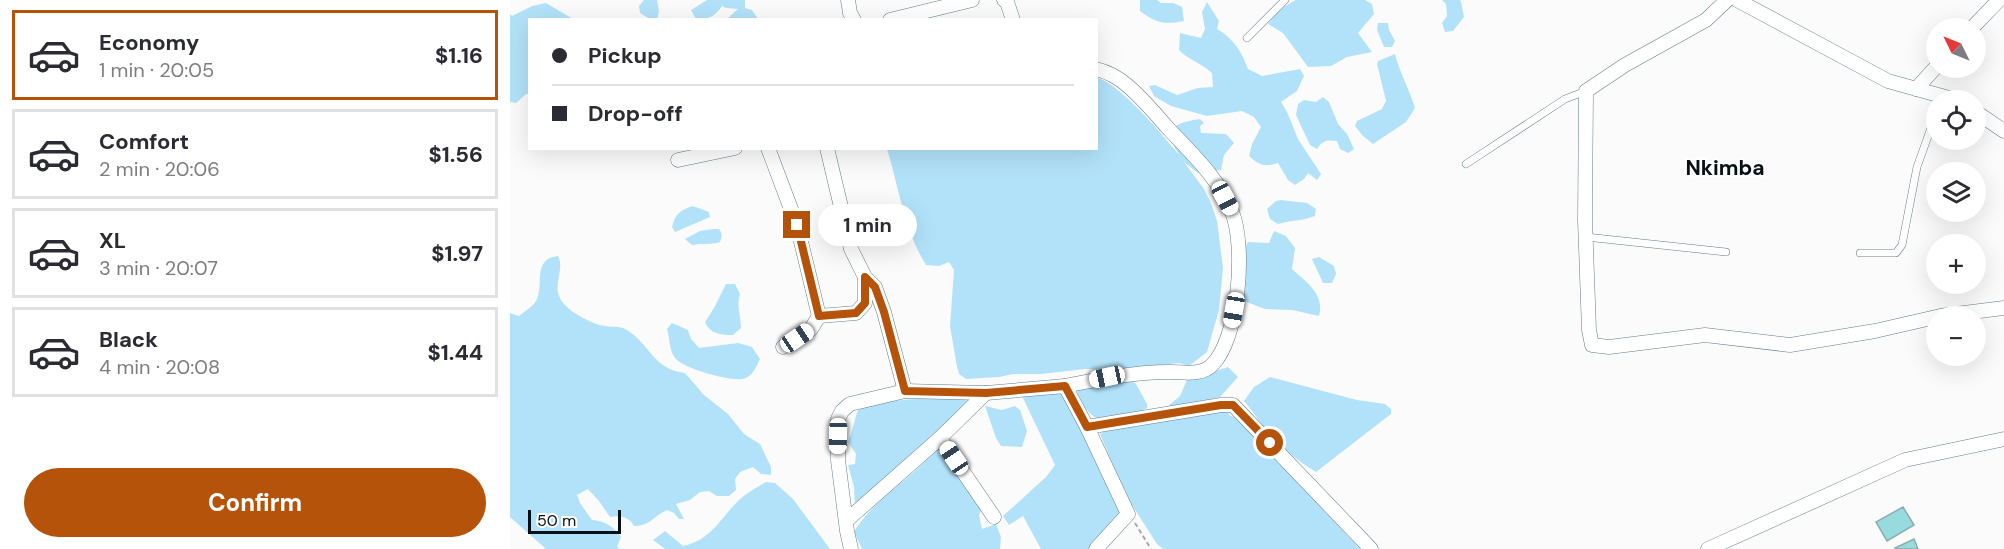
<!DOCTYPE html>
<meta charset="utf-8">
<style>
:root{--surface:#fff;--page:#f7f7f7;--text:#2b2b33;--muted:#7c7c81;--line:#e1e1e2;--accent:#b45309}
body{margin:0;font-family:"DM Sans",sans-serif;background:var(--page);color:var(--text);height:100vh;display:flex;flex-direction:column;font-size:22px;white-space:nowrap}
*{box-sizing:border-box;margin:0}
p{font-size:20px;color:var(--muted)}
.icon{flex:none;width:33px;height:33px;fill:none;stroke:currentColor;stroke-width:2;stroke-linecap:round;stroke-linejoin:round}
.map{position:relative;flex:1;overflow:hidden}
.sheet{display:flex;flex-direction:column;background:var(--surface);width:510px}
.sheet>*{flex:none}
.guide{position:absolute;left:18px;top:18px;width:570px;height:132px;border-radius:0px;box-shadow:0 6px 24px #0002;display:grid;align-content:center;height:132px;padding:0 24px;background:var(--surface)}
.needle{width:39px;rotate:313deg}
.tools{position:absolute;left:1416px;top:18px;display:grid;gap:12px}
.tools a{display:grid;place-items:center;width:60px;height:60px;border-radius:50%;background:var(--surface);box-shadow:0 6px 24px #0002;font-size:30px}
.scale{position:absolute;left:18px;bottom:15px;width:93px;box-sizing:border-box;padding-left:6px;border:3px solid #061015;border-top:0;font-size:16px;line-height:21px;white-space:nowrap;color:#061015;-webkit-text-stroke:4px #fff;paint-order:stroke}
.end{position:absolute;width:27px;height:27px;margin:-14px;border:8px solid #b45309;background:#fff;box-shadow:0 0 0 3px #fff}
.from{border-radius:50%}
.bubble{position:absolute;height:42px;border-radius:21px;background:var(--surface);box-shadow:0 6px 24px #0002;font-size:20px;font-weight:700;line-height:42px;text-align:center}
.car{position:absolute;width:18px;height:36px;margin:-18px -9px;border-radius:8px;box-shadow:0 0 4px 2px #0007;background:linear-gradient(#fff 24%,#345 0 40%,#fff 0 76%,#345 0 86%,#fff 0)}
.guide b{display:flex;align-items:center;gap:21px;height:57px;font-size:22px}
.guide b+b{border-top:2px solid var(--line)}
.guide i{width:15px;height:15px;background:var(--text)}
ul{padding:10px 0 0;list-style:none}
li{display:flex;align-items:center;gap:18px;height:90px;margin:0 12px 9px;padding:0 12px;border:3px solid var(--line);border-radius:0px}
li div{flex:1}
li b{display:block;font-size:22px}
li em{font-style:normal;font-weight:700}
li.on{border-color:var(--accent)}
li>.icon{width:54px;height:54px;stroke-width:1.5}
.button{display:flex;gap:12px;margin-top:auto;padding:12px 24px}
.button a{flex:1;height:69px;border-radius:36px;background:var(--accent);color:#fff;font-size:24px;font-weight:700;line-height:69px;text-align:center}
main{display:flex;flex:1;min-height:0}
.map>svg:first-child{display:block}
.green{fill:#b2e2f9}
.building{fill:#98dbdf;stroke:#8aadaf;stroke-width:1.5}
.lines{fill:none;stroke-linecap:round;stroke-linejoin:round}
.lane-casing{stroke:#627e8b;stroke-width:8}
.street-casing{stroke:#627e8b;stroke-width:15}
.path{stroke:#a5a9ab;stroke-width:2;stroke-dasharray:4.5 3;stroke-linecap:butt}
.lane{stroke:#fff;stroke-width:7}
.street{stroke:#fff;stroke-width:14}
.route{stroke:#b45309;stroke-width:8}
.labels{text-anchor:middle;stroke-width:4.5;stroke-linejoin:round;paint-order:stroke}
.quarter-label{font-size:21px;font-weight:bold;fill:#061015;stroke:#fff}
</style>
<main>
<section class="sheet">
<ul>
<li class="on"><svg class="icon" aria-label="car" viewBox="0 0 24 24"><path d="M5 17H2v-5l4-1 3-4h7l3 4 3 1v5h-3M9 17h6M6 11h13"/><circle cx="7" cy="17" r="2"/><circle cx="17" cy="17" r="2"/></svg><div><b>Economy</b><p>1 min · 20:05</p></div><em>$1.16</em></li>
<li><svg class="icon" aria-label="car" viewBox="0 0 24 24"><path d="M5 17H2v-5l4-1 3-4h7l3 4 3 1v5h-3M9 17h6M6 11h13"/><circle cx="7" cy="17" r="2"/><circle cx="17" cy="17" r="2"/></svg><div><b>Comfort</b><p>2 min · 20:06</p></div><em>$1.56</em></li>
<li><svg class="icon" aria-label="car" viewBox="0 0 24 24"><path d="M5 17H2v-5l4-1 3-4h7l3 4 3 1v5h-3M9 17h6M6 11h13"/><circle cx="7" cy="17" r="2"/><circle cx="17" cy="17" r="2"/></svg><div><b>XL</b><p>3 min · 20:07</p></div><em>$1.97</em></li>
<li><svg class="icon" aria-label="car" viewBox="0 0 24 24"><path d="M5 17H2v-5l4-1 3-4h7l3 4 3 1v5h-3M9 17h6M6 11h13"/><circle cx="7" cy="17" r="2"/><circle cx="17" cy="17" r="2"/></svg><div><b>Black</b><p>4 min · 20:08</p></div><em>$1.44</em></li>
</ul>
<div class="button"><a>Confirm</a></div>
</section>
<div class="map">
<svg width="1494" height="549" viewBox="0 0 1494 549">
<rect width="100%" height="100%" fill="#fbfbfb"/>
<g class="green">
<path d="M134,0H147L149,11L147,19H140L130,13L129,6Z"/>
<path d="M197,0H235V8L242,10L248,19H217L228,9L216,8L212,6C205,16 199,20 186,19L181,10Z"/>
<path d="M630,0H647L651,3H663L672,7L674,21C653,25 647,23 630,11Z"/>
<path d="M786,0H855L862,4L864,14L848,33L862,52L837,57L821,66L798,67L773,33L758,24L770,9Z"/>
<path d="M932,0H950L951,2L954,17L943,31L935,32L932,23L937,16L936,4Z"/>
<path d="M697,2L709,21L707,29C723,38 732,52 738,69L752,76L790,69L794,76L787,91L771,102L777,112L788,139L811,174L807,180L798,173L794,179L785,185L778,180L768,163C755,167 750,166 739,156L742,144L751,127L744,117L732,111L697,116L661,106L644,96L639,86L645,85L667,95L688,88L703,87L702,73C691,63 679,60 669,50L670,33L691,38L695,29L692,12Z"/>
<path d="M36,3L63,19L20,20L19,94H16L6,103L0,102V14L2,16L22,6Z"/>
<path d="M868,23H878L879,30L885,41L882,47H874L867,30Z"/>
<path d="M885,54C890,74 899,88 905,108L896,122L863,144L853,136L845,126L847,121L872,109L876,101L867,64L868,61Z"/>
<path d="M587,78C609,83 654,136 669,155L657,133C667,123 676,121 690,119L694,123L690,126L691,133L716,134L724,143L714,155L711,170L688,173L674,162L694,189L701,203L707,221L713,268L709,310L697,352L679,366L669,363L621,369H575L531,374H503L489,377L456,379L449,374L447,367L440,326L444,270L439,262L429,266L416,265C394,229 389,188 377,149L586,148Z"/>
<path d="M813,97L819,102L828,124L837,134L844,149L838,153L830,149L827,141C817,140 813,140 807,149L800,145L786,115L788,104L794,100L806,102Z"/>
<path d="M771,200L797,203L806,209L805,216C793,221 781,220 768,224L760,219L757,209L766,201Z"/>
<path d="M183,206L199,212L200,217L165,232L162,227C165,214 170,210 183,206Z"/>
<path d="M203,229H209C213,234 212,237 210,242C201,245 192,243 182,245L175,239L190,231Z"/>
<path d="M764,231L776,236L785,248L782,269C797,283 815,294 809,316L782,310L755,309L731,300L735,249L738,242L759,243Z"/>
<path d="M48,256C56,271 39,287 54,304C63,314 82,324 95,326C101,327 107,326 113,328C140,341 141,369 175,373L194,395L218,414L234,434L250,444L261,467V475L251,474L243,467L230,472L225,479L226,490L219,496H207L199,491L190,492L180,500L166,504L174,519H169L164,513L157,510C143,516 141,526 124,526C119,517 110,515 100,517L89,501L78,489L67,495L70,503L82,520C95,521 103,526 111,537L107,547L110,549H36L0,517V313L9,316C15,311 24,306 27,299C34,284 22,259 48,256Z"/>
<path d="M809,257L824,266L826,274L822,283H813L802,259Z"/>
<path d="M216,284H225L230,294C226,305 231,316 231,328L223,335C211,335 200,334 195,322L204,308Z"/>
<path d="M162,323L178,330L181,339L189,348L228,343L242,347L250,359C246,367 243,377 232,379C219,381 175,369 166,359C159,352 160,338 157,329Z"/>
<path d="M718,367L728,377L710,397L652,411L670,396L677,380Z"/>
<path d="M760,377L847,400L875,404L881,409V414L806,472C790,462 774,450 761,436C751,425 744,412 734,401L744,387Z"/>
<path d="M620,380L626,384L637,404V408C625,415 595,426 583,416C575,410 571,400 567,392L570,387Z"/>
<path d="M554,392L591,474L613,514L579,549H531L513,516L499,525L493,516L536,477L545,465L512,396Z"/>
<path d="M456,397L461,400L345,509L344,487L338,465L345,464L346,454L338,442C342,434 345,416 348,411C358,398 437,398 456,397Z"/>
<path d="M475,406L492,410L505,406L510,410L517,431L512,447L491,446L486,438Z"/>
<path d="M717,409L719,415L724,417L743,435L850,549H653L647,544L615,494L590,434L601,427H625L649,421Z"/>
<path d="M427,448H432L471,510L469,515L472,529L486,524L491,537L490,549H352L344,532C364,498 403,479 427,448Z"/>
<path d="M256,482L265,483L283,499L320,549H155L143,540L155,531L173,546C201,540 209,520 228,501C236,493 246,488 256,482Z"/>
</g>
<g class="building">
<path d="M1393,507L1404,525L1377,541L1366,522Z"/>
<path d="M1404,539L1408,549H1386L1385,548Z"/>
</g>
<g class="lines">
<g class="lane-casing">
<g id="lane">
<path d="M737,38L775,0"/>
<path d="M956,164L1055,99L1076,91"/>
<path d="M1076,237L1216,252"/>
<path d="M1350,253H1386L1392,245L1407,167L1426,114"/>
</g>
</g>
<g class="street-casing">
<g id="street">
<path d="M338,0L340,13L344,20"/>
<path d="M494,0L497,2L503,20"/>
<path d="M1217,0L1196,20L1115,65L1076,91L1075,220L1079,330L1082,345L1099,347L1195,335L1280,345L1365,331L1426,317"/>
<path d="M1227,0L1378,81L1446,100"/>
<path d="M380,20L462,0"/>
<path d="M1462,28L1489,0"/>
<path d="M1406,89L1426,67"/>
<path d="M1466,112L1494,131"/>
<path d="M258,148L287,225L309,316L301,329L273,347"/>
<path d="M317,148L341,249L355,277L365,287L374,312L395,391"/>
<path d="M168,160L225,148"/>
<path d="M309,316L346,313L355,303V277"/>
<path d="M1430,316L1494,308"/>
<path d="M555,386C590,379 624,372 659,372C674,372 691,376 702,365C729,339 736,246 722,212C709,178 680,152 656,126C644,112 632,98 618,86C609,78 598,72 586,69"/>
<path d="M577,427L711,405H723L861,549"/>
<path d="M430,438L484,517"/>
<path d="M336,521L430,438L476,393"/>
<path d="M341,549L337,531L328,460V419L332,411L340,404L395,391L476,393L555,386L577,427L618,514L586,549"/>
<path d="M1198,549L1395,460L1494,439"/>
</g>
</g>
<path class="path" d="M625,523L641,549"/>
<use href="#lane" class="lane"/>
<use href="#street" class="street"/>
</g>
<g class="lines">
<path class="route" d="M287,225L309,316L346,313L355,303V277L365,287L374,312L395,391L476,393L555,386L577,427L711,405H723L760,443"/>
</g>
<g class="labels">
<g class="quarter-label">
<text x="1215" y="175">Nkimba</text>
</g>
</g>
</svg>
<div class="tools">
<a><svg class="needle" viewBox="-14 -14 28 28"><path d="M0-13l5 13h-10z" fill="#e53935"/><path d="M0 13l5-13h-10z" fill="#7c7c81"/></svg></a>
<a><svg class="icon" aria-label="locate" viewBox="0 0 24 24"><circle cx="12" cy="12" r="6"/><path d="M12 2v4M12 18v4M2 12h4M18 12h4"/></svg></a>
<a><svg class="icon" aria-label="layers" viewBox="0 0 24 24"><path d="M12 4l9 5-9 5-9-5zM3 14l9 5 9-5"/></svg></a>
<a>+</a>
<a>−</a>
</div>
<div class="scale">50 m</div>
<i class="end from" style="left:760px;top:443px"></i>
<i class="end" style="left:287px;top:225px"></i>
<div class="bubble" style="left:308px;top:204px;width:99px">1 min</div>
<i class="car" style="left:715px;top:198px;rotate:152deg"></i>
<i class="car" style="left:724px;top:310px;rotate:190deg"></i>
<i class="car" style="left:287px;top:338px;rotate:56deg"></i>
<i class="car" style="left:597px;top:377px;rotate:258deg"></i>
<i class="car" style="left:328px;top:436px;rotate:181deg"></i>
<i class="car" style="left:444px;top:458px;rotate:326deg"></i>
<div class="guide">
<b><i class="from"></i>Pickup</b>
<b><i></i>Drop-off</b>
</div>
</div>
</main>
